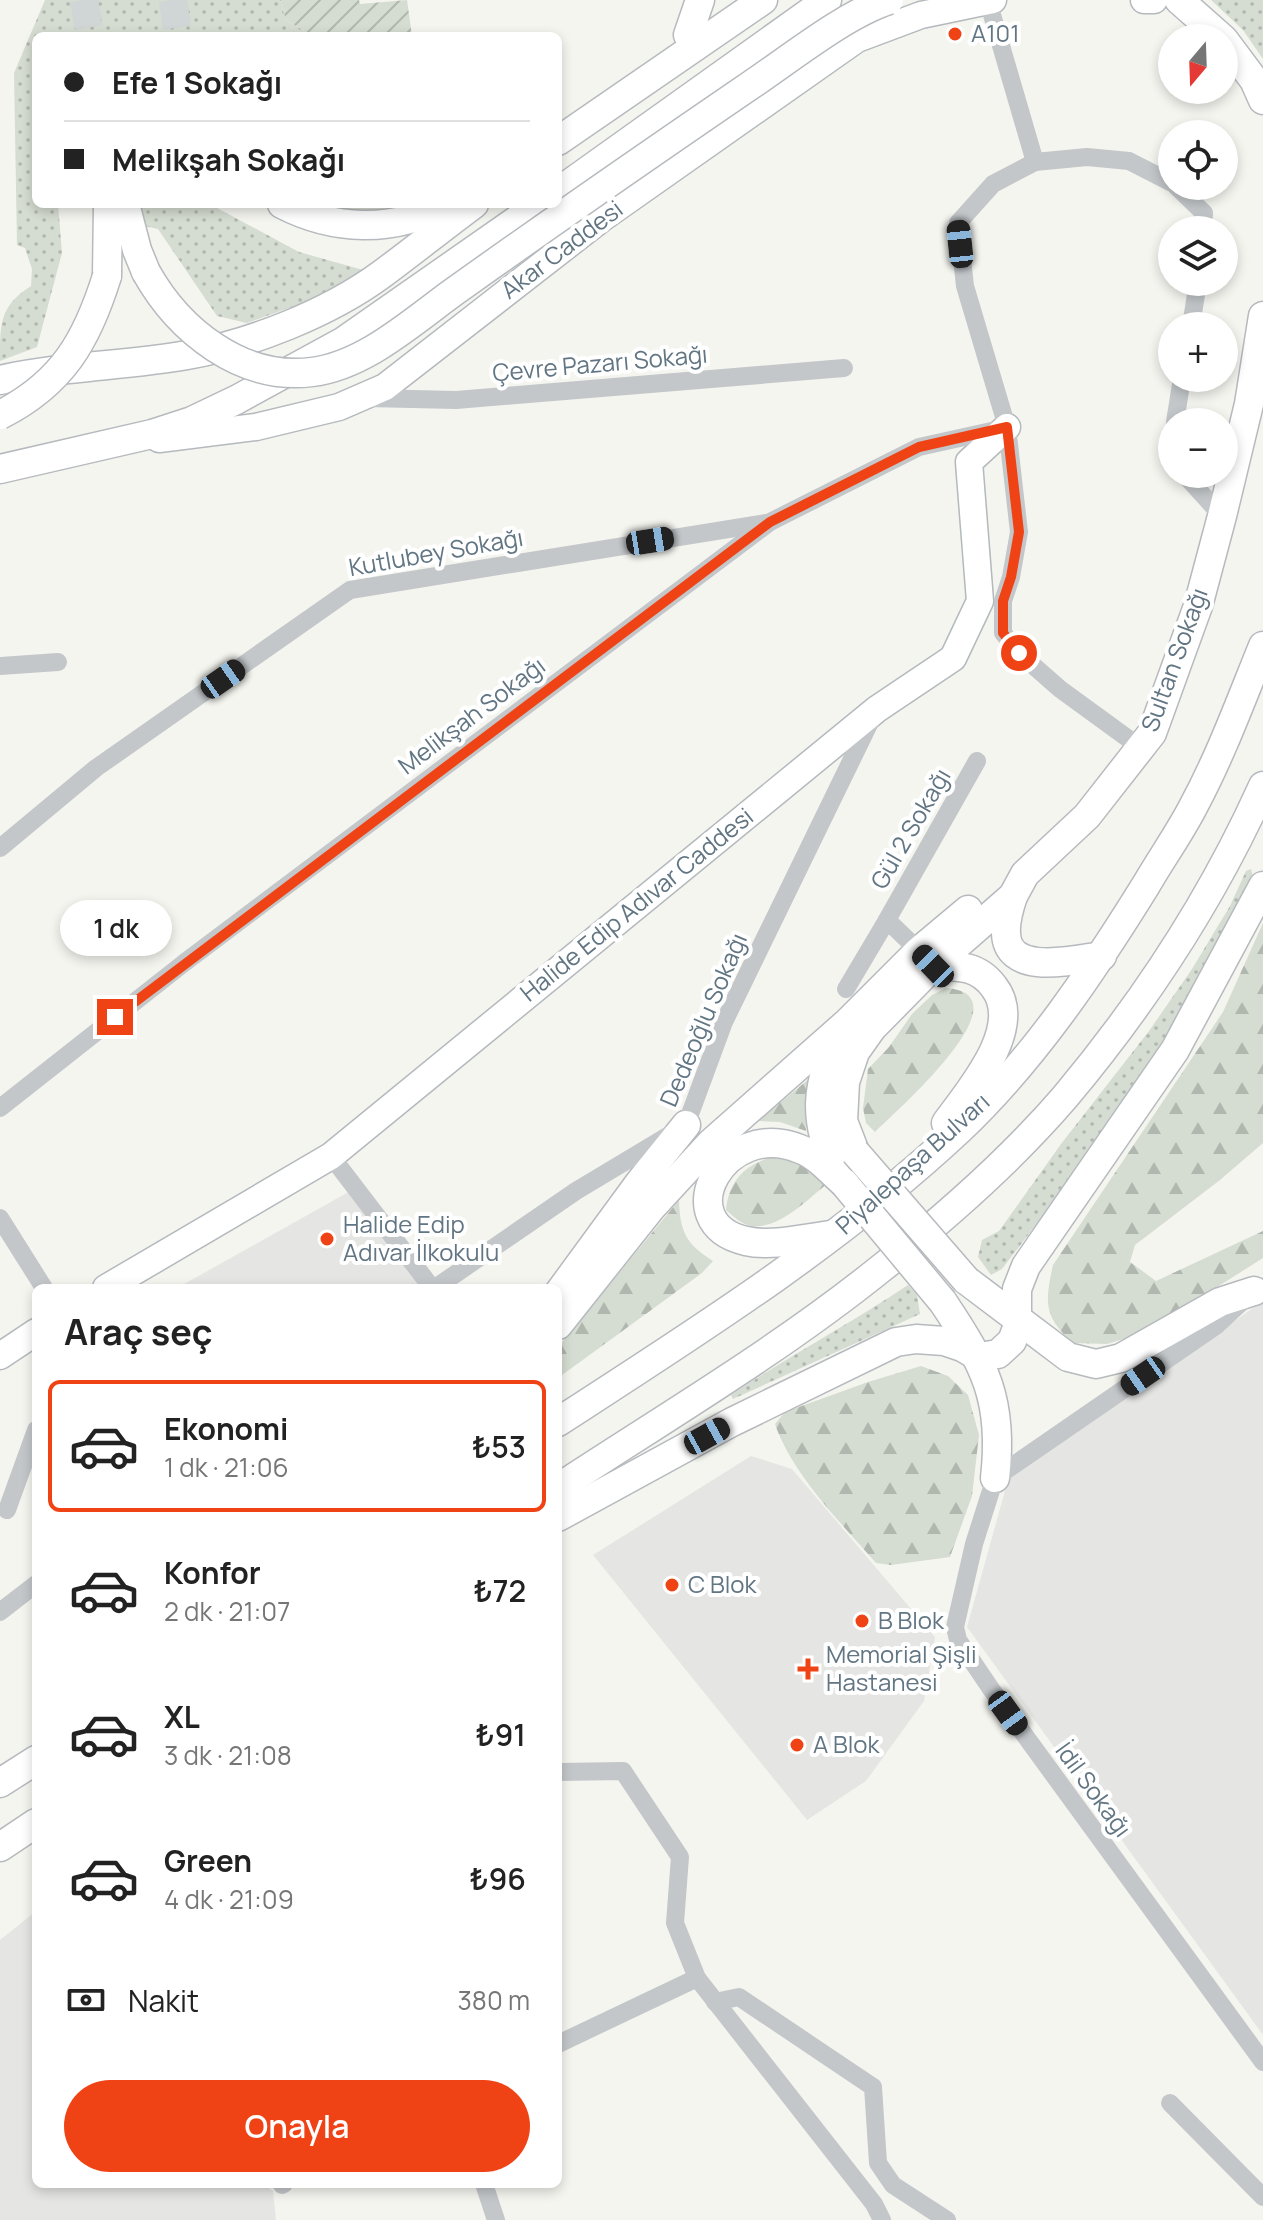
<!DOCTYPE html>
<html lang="tr">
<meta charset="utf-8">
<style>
:root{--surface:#fff;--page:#f6f6f6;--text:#222;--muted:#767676;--line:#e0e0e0;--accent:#f04315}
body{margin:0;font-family:Manrope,sans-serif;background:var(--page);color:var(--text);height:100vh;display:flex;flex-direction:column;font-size:30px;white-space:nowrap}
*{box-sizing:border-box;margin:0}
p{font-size:26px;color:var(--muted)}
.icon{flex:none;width:44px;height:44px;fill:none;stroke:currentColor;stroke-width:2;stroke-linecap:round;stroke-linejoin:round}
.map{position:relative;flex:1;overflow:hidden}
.panel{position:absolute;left:32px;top:1284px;width:530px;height:904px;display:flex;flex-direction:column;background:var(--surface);border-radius:12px;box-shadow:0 4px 12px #0003}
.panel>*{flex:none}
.hud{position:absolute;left:32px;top:32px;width:530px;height:176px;border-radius:12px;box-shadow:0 4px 12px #0003;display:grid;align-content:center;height:176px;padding:0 32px;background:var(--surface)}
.needle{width:52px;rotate:199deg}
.buttons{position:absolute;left:1158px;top:24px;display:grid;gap:16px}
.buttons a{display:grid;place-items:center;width:80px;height:80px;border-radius:50%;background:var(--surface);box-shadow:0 4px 12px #0003;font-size:40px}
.end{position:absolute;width:36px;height:36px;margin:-18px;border:10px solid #f04315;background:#fff;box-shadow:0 0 0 4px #fff}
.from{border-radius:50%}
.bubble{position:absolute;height:56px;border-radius:28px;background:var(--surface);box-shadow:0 4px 12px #0003;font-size:26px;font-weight:600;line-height:56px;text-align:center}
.car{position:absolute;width:24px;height:48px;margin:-24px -12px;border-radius:10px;box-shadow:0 0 6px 2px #0007;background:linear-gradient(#222 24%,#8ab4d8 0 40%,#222 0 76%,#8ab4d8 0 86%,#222 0)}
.hud b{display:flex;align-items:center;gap:28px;height:76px;font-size:30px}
.hud b+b{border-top:2px solid var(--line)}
.hud i{width:20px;height:20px;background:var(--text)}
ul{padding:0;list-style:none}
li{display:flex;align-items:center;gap:24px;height:132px;margin:0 16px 12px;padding:0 16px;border:4px solid transparent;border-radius:12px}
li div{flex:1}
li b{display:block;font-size:30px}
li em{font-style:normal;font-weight:600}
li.active{border-color:var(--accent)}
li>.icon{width:72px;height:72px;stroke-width:1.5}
h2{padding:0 32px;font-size:36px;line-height:96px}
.pay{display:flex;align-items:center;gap:20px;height:88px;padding:0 32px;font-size:30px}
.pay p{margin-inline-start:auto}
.primary-button{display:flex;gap:16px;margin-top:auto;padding:16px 32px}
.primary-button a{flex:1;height:92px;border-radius:48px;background:var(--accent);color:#fff;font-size:32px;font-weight:600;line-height:92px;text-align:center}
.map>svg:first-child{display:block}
.built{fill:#e5e6e3}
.grass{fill:url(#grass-dots)}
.forest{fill:url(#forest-firs)}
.garden{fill:url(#garden-furrows)}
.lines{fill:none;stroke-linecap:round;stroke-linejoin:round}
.primary-tunnel{stroke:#d0d5d5;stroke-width:28;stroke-dasharray:28 14;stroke-linecap:butt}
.secondary-casing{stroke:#b3b9bd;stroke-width:29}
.primary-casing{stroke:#b6babe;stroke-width:31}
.street{stroke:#c3c7ca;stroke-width:18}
.secondary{stroke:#fff;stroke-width:26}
.primary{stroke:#fff;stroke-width:28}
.primary-bridge-casing{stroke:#b6babe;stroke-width:31;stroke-linecap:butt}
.primary-bridge{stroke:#fff;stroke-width:28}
.route{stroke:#f04315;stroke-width:10}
.poi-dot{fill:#f04315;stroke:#fff;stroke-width:3}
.labels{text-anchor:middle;stroke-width:8;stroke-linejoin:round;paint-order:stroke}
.poi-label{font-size:24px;fill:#617583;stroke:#fff;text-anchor:start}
.street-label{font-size:24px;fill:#617583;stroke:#fff}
</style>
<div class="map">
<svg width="1263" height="2220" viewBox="0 0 1263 2220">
<defs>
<pattern id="grass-dots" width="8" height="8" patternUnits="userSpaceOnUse" patternTransform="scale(2)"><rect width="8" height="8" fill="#d5dcd1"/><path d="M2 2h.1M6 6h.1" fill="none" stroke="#b0b7af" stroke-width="1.8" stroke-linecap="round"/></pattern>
<pattern id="forest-firs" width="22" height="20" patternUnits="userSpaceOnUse" patternTransform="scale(2)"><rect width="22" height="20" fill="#d5dcd1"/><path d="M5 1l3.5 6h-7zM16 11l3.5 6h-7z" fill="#b0b7af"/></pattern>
<pattern id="garden-furrows" width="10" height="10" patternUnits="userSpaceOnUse" patternTransform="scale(2)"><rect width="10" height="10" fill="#d5dcd1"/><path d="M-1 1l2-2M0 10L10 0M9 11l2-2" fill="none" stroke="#b0b7af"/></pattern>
</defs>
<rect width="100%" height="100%" fill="#f5f5f0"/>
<g class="built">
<path d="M352,1190L426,1288H177Z"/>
<path d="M1263,1301V2035L967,1627L1008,1480Z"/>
<path d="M751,1456L792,1469L935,1637L924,1701L866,1781L807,1820L593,1555Z"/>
<path d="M36,1911V2184H263L273,2191L276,2220H0V1940Z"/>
</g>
<g class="grass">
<path d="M45,0H280L286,20L313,36H36V204H58L62,253L37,347L0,361C0,322 0,306 31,286L32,269L25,248L17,245L14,73Z"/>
<path d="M1211,0H1263V59L1243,30Z"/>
<path d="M121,204H214L217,208L299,252L381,275L247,323L217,316L158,229L139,225Z"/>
<path d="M310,204H407L373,220Z"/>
<path d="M1251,869L1253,877L1158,1050L1070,1180L1002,1269L991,1275L978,1257L982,1240L999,1231L1061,1144L1149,1031L1192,969L1230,906L1246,871Z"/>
<path d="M908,1285L917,1295L920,1314L733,1399L731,1395C789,1356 850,1324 908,1285Z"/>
</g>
<g class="forest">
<path d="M1263,923V1143L1220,1180L1135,1245L1130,1262L1156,1281L1263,1231V1258L1146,1332L1107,1344L1073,1343C1043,1316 1045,1302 1053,1265L1223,1012Z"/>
<path d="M946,988C1031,994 893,1114 875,1132L866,1123L863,1108L868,1069L889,1047L912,1014L932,995Z"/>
<path d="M810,1078L805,1102L806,1131L780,1122L758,1121Z"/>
<path d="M772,1157C794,1162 812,1167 828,1183C808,1199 780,1229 752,1226C742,1225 733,1216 726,1210C729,1181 744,1165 772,1157Z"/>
<path d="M679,1200C680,1232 686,1244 713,1261L702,1273L558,1378V1347Z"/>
<path d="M921,1366L948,1376L968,1395L979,1435L972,1496L950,1557L891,1565L876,1563C841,1523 792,1474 775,1424L785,1412L868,1382Z"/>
</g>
<path class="garden" d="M280,0H359L360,4L407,0L412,36H313L286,20Z"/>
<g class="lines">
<g class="primary-tunnel">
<path d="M84,0L90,36"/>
<path d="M173,0L178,36"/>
</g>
<g class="secondary-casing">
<g id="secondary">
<path d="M1144,0H1154"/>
<path d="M159,439L256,427L339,407L385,387L601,219L857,39L921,15L993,0"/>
<path d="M106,1288L331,1156L877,709L953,658L980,601L969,462L1007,427"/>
<path d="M0,1356L36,1332"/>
</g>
</g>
<g class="primary-casing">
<g id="primary">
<path d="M1179,0L1222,38"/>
<path d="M688,35L700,0"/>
<path d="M1224,40L1254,80L1263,100"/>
<path d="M558,141L763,0"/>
<path d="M558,192L827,0"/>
<path d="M125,204L137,250L146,272"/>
<path d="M282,204C332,230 394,234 444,204"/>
<path d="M107,276L108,204"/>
<path d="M0,380C62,366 125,366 187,355C251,344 329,313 382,274C413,251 443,227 474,204"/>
<path d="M0,469L152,434L192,421L236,400L344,341L540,204"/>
<path d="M1013,896C1009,908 1005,921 1006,933C1007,977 1075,960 1102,956"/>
<path d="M929,962L933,966C958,966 978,965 994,987C1025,1027 970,1090 946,1123"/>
<path d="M855,1152L843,1121L845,1082L855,1052L872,1028L933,966L1013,896L1025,874L1087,816L1152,733L1198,606L1222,516L1249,404L1263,316"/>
<path d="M838,1172C812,1122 815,1082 842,1033"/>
<path d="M832,1235C806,1238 773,1247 746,1241C667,1223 724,1117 800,1149C817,1155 830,1171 844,1183"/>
<path d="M966,1280L1068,1357L1096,1364L1121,1358L1220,1302L1254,1291"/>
<path d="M558,1294L640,1182L686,1125"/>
<path d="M943,1302C985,1365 1004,1400 995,1478"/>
<path d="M558,1325L651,1208L711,1143L848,1022L919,951L968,910"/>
<path d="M558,1422C697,1332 838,1243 959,1130C1034,1059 1092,972 1146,885C1161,859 1179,834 1193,807C1221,755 1241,700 1263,646"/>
<path d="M558,1488C666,1417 778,1351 879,1270C945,1218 1010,1161 1065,1097C1143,1004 1213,897 1263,786"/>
<path d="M558,1517L732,1422L896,1342L916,1339L944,1341L962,1347L979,1357L998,1354L1012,1341L1017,1328V1289L1026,1266L1175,1050L1263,886"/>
<path d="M0,1783L36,1760"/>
<path d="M0,1847L36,1823"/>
</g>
</g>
<g class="street">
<path d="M988,1L1035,162L993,184L958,223L965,286L1007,427L1019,532L1011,577L1003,601V633L1019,653L1060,689L1141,748"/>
<path d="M1035,162L1087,157L1129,161L1172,183"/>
<path d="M1176,186L1204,213L1203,230"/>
<path d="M1191,326L1198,282"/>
<path d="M367,398L456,400L844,368"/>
<path d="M1175,422L1182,378"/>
<path d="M1184,474L1222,516"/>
<path d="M0,666L58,662"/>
<path d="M0,848L96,768L350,590L766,523"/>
<path d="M919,951L887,920L977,761"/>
<path d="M846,989L887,920"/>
<path d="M0,1108L184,963L770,522L919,447L1005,428"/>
<path d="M331,1156L432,1288"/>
<path d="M0,1218L44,1288"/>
<path d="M435,1288L576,1191L686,1125L724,1022L872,718"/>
<path d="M1245,1299L1217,1325L995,1478L974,1544L955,1627L958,1640L991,1689L1263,2062"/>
<path d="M7,1510L36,1430"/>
<path d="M0,1612L36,1584"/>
<path d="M558,1772L623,1771L680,1857L675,1923L697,1978L874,2204L882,2220"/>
<path d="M715,2002L739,1997L873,2087L878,2163L893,2185L947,2220"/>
<path d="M558,2044L697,1978"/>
<path d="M1170,2103L1263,2197"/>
<path d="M484,2184L496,2220"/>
<path d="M282,2185L284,2184"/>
</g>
<use href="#secondary" class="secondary"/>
<use href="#primary" class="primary"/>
<g class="primary-bridge-casing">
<g id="primary-bridge">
<path d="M146,272C179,331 242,381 312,372C368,365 417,317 462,286C556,219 650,154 745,89C786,62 843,15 889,0"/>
<path d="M0,415C63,383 87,340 107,276"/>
<path d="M855,1152L966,1280"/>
<path d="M844,1183L943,1302"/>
</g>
</g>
<use href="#primary-bridge" class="primary-bridge"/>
</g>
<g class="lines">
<path class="route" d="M115,1017L770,522L919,447L1007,427L1019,532L1011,577L1003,601V633L1019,653"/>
</g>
<g class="poi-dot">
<circle cx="955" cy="34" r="8"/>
<circle cx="327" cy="1239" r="8"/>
<circle cx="672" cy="1585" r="8"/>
<circle cx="862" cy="1621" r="8"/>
<path d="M804 1657h8v8h8v8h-8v8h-8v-8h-8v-8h8z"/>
<circle cx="797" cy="1745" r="8"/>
</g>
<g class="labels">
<g class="poi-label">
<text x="971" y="42">A101</text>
<text x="343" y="1233">Halide Edip<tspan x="343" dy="28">Adıvar İlkokulu</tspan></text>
<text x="688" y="1593">C Blok</text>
<text x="878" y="1629">B Blok</text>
<text x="826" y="1663">Memorial Şişli<tspan x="826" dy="28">Hastanesi</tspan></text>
<text x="813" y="1753">A Blok</text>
</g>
<g class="street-label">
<text transform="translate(562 250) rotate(-37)" y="8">Akar Caddesi</text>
<text transform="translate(600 364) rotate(-5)" y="8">Çevre Pazarı Sokağı</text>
<text transform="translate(436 553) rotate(-10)" y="8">Kutlubey Sokağı</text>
<text transform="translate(1175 660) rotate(-70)" y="8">Sultan Sokağı</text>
<text transform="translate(472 716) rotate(-37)" y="8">Melikşah Sokağı</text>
<text transform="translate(911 829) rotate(-60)" y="8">Gül 2 Sokağı</text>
<text transform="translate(637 905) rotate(-39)" y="8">Halide Edip Adıvar Caddesi</text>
<text transform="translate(704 1020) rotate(-67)" y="8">Dedeoğlu Sokağı</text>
<text transform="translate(913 1164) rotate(-42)" y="8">Piyalepaşa Bulvarı</text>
<text transform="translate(1093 1790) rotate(54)" y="8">İdil Sokağı</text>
</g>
</g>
</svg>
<div class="buttons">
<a><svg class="needle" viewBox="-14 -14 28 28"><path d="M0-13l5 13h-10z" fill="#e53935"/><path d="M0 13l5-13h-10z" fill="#767676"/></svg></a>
<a><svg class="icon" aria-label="locate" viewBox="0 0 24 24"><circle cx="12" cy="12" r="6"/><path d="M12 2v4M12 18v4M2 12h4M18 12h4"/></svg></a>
<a><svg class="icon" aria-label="layers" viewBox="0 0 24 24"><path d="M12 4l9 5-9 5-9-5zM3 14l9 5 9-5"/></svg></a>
<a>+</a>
<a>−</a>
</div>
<i class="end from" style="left:1019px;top:653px"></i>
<i class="end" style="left:115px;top:1017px"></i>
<div class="bubble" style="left:60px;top:900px;width:112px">1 dk</div>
<i class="car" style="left:960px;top:244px;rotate:354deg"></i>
<i class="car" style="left:650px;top:541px;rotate:81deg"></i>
<i class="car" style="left:223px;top:679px;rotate:55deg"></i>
<i class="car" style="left:933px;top:966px;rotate:316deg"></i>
<i class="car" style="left:1143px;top:1376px;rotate:235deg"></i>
<i class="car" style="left:707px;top:1436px;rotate:61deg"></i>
<i class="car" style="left:1008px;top:1713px;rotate:144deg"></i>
<div class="hud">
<b><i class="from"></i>Efe 1 Sokağı</b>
<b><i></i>Melikşah Sokağı</b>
</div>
<section class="panel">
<h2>Araç seç</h2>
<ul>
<li class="active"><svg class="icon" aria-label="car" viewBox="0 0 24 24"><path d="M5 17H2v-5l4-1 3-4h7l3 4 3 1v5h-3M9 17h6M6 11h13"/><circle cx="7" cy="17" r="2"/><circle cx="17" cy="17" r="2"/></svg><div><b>Ekonomi</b><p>1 dk · 21:06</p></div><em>₺53</em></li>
<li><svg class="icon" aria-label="car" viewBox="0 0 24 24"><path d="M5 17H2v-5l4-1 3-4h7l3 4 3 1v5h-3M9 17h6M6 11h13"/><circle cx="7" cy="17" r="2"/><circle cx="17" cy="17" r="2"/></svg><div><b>Konfor</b><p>2 dk · 21:07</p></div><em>₺72</em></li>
<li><svg class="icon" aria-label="car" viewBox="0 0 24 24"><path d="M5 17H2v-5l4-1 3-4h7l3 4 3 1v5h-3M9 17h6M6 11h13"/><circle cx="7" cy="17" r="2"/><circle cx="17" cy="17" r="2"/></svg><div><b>XL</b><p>3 dk · 21:08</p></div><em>₺91</em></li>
<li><svg class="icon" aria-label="car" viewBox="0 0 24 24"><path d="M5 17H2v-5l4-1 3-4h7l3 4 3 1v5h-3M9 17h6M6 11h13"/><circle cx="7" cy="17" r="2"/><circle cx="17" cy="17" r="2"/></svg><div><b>Green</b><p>4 dk · 21:09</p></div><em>₺96</em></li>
</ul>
<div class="pay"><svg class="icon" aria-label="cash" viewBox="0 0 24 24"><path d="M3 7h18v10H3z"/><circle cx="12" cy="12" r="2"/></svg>Nakit<p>380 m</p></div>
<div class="primary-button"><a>Onayla</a></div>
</section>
</div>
